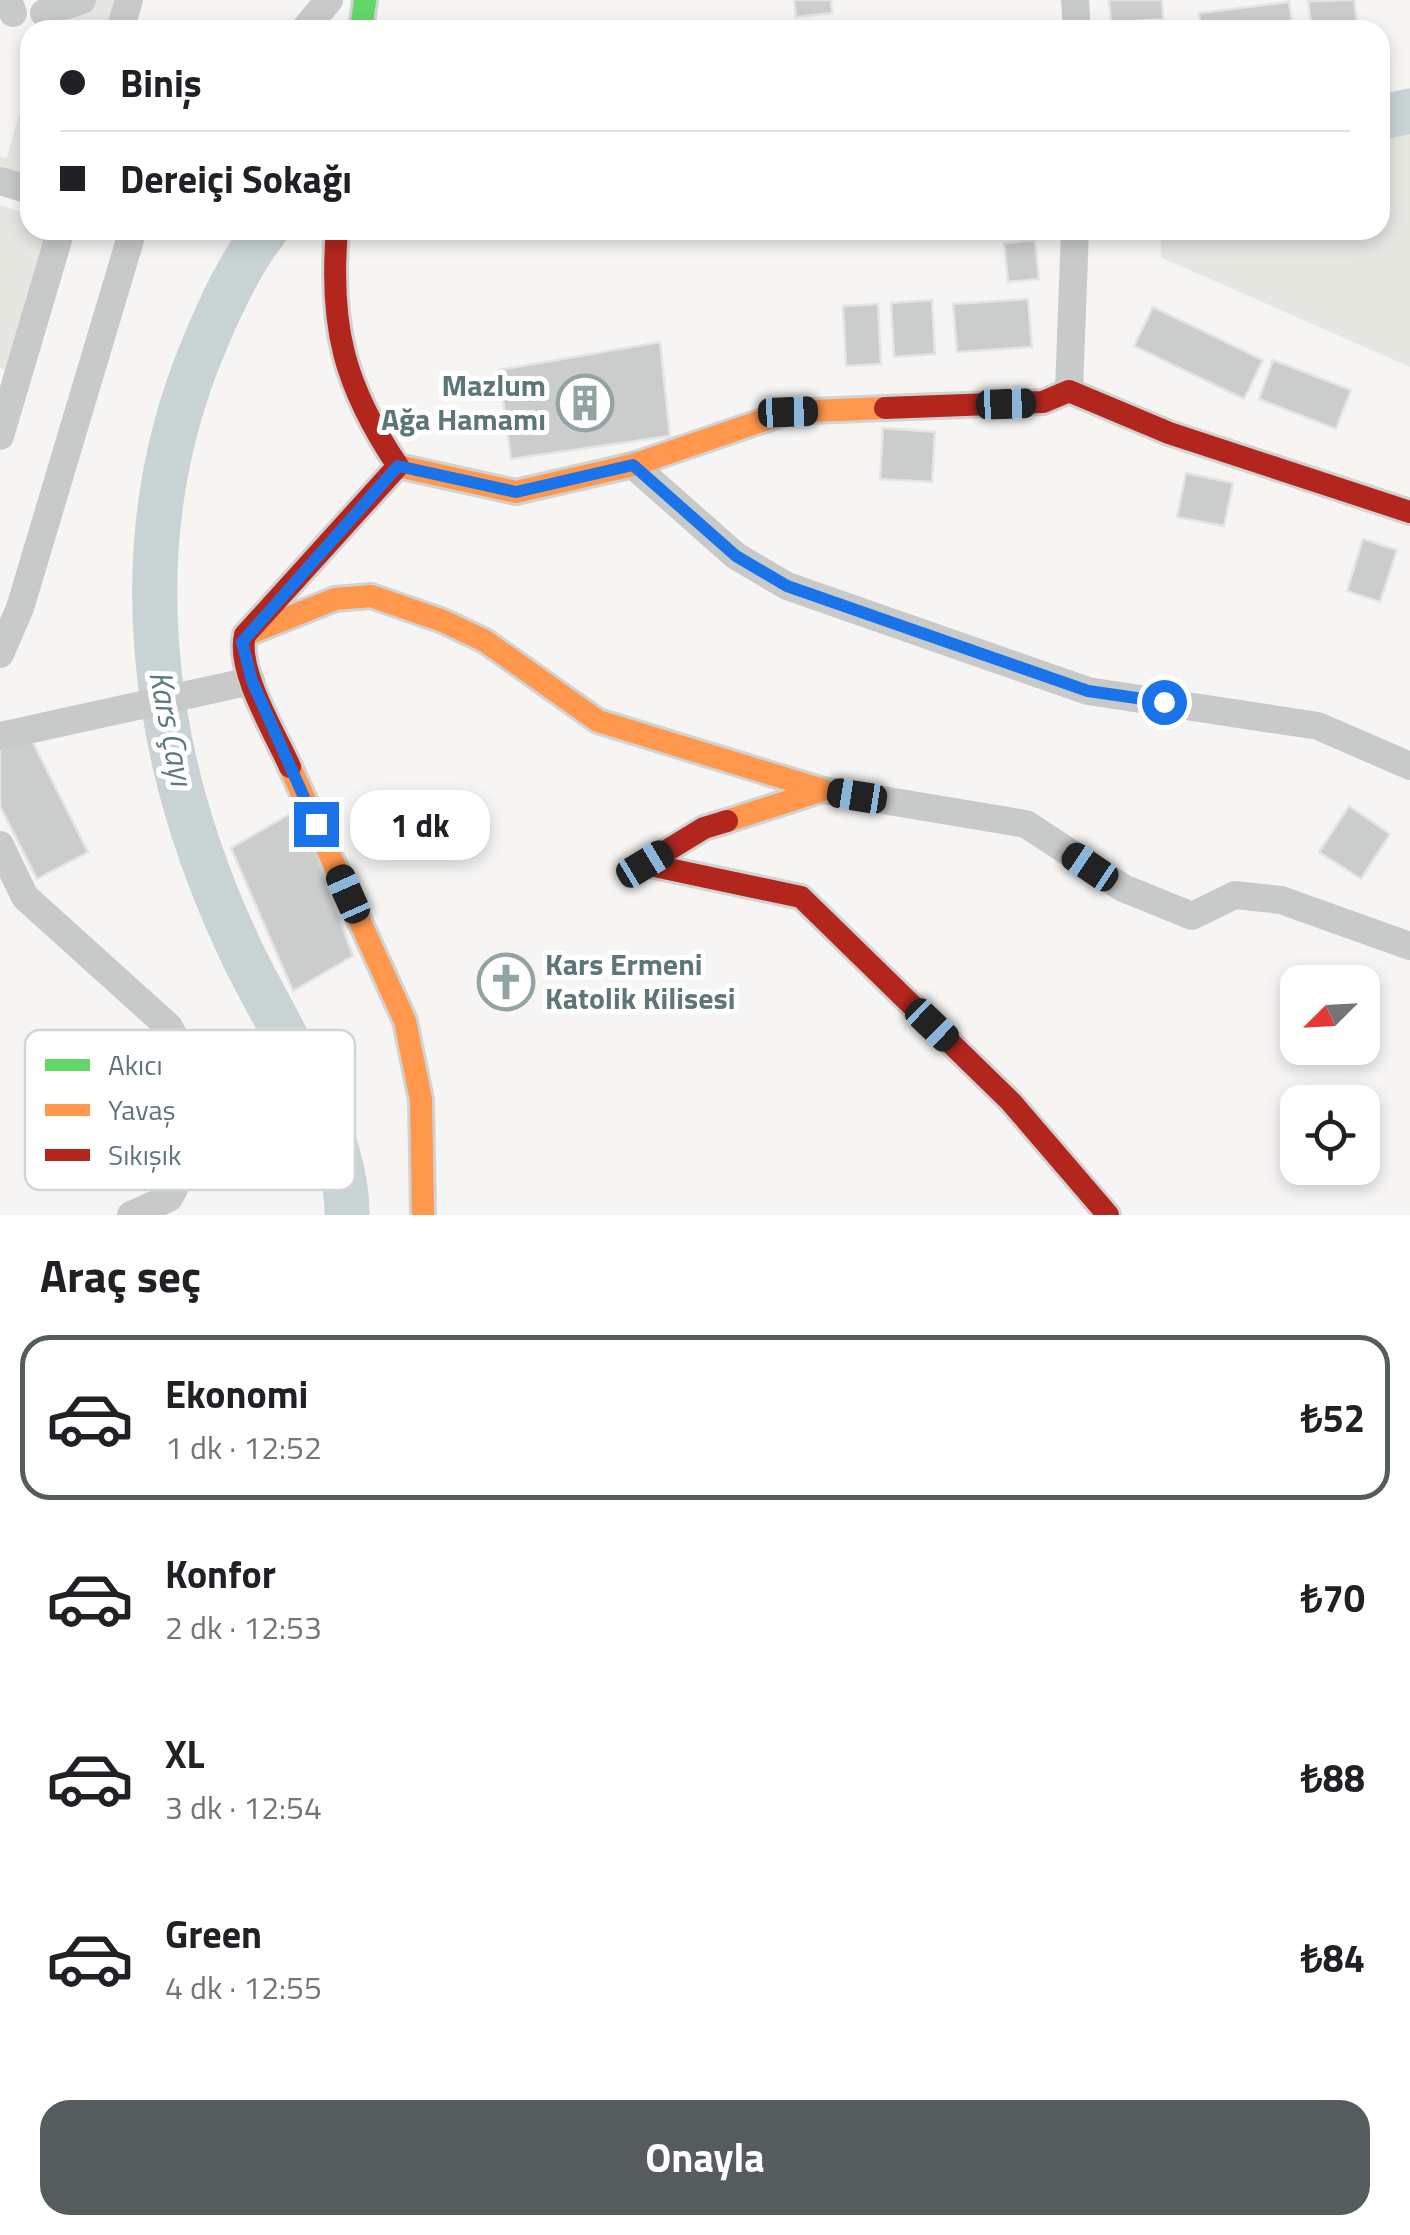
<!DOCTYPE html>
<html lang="tr">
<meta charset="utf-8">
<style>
:root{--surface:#fff;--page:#f2f2f2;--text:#202124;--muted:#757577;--line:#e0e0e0;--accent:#545c5e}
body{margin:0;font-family:"Titillium Web",sans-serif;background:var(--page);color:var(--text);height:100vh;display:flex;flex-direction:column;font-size:38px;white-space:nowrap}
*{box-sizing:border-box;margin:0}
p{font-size:32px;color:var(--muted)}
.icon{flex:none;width:55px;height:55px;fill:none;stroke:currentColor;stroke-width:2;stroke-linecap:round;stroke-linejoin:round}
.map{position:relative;height:1215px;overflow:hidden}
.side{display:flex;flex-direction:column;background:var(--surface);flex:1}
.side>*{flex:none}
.banner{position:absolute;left:20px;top:20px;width:1370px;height:220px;border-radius:30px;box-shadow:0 5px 15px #0003;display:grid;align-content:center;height:220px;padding:0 40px;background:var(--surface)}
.needle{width:65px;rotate:246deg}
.fabs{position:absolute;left:1280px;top:965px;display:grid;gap:20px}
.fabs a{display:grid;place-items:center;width:100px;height:100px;border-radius:20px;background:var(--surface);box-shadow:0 5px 15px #0003;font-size:50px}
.end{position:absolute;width:45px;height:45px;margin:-22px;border:12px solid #1a73e8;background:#fff;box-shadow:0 0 0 5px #fff}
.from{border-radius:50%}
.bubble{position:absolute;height:70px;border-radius:30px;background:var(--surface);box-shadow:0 5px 15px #0003;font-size:32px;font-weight:700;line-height:70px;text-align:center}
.car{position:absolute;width:30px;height:60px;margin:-30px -15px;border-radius:12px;box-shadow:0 0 8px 2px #0007;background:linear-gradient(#222 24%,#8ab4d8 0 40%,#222 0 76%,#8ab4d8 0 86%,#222 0)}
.banner b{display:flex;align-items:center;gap:35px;height:95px;font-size:38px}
.banner b+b{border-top:2px solid var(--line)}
.banner i{width:25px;height:25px;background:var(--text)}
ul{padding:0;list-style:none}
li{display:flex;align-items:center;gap:30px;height:165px;margin:0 20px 15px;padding:0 20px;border:5px solid transparent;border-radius:30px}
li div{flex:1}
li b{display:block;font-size:38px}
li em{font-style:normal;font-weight:700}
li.current{border-color:var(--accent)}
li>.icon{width:90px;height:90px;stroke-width:1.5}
h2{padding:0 40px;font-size:45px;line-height:120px}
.cta{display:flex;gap:20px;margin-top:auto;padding:20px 40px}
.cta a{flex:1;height:115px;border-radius:30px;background:var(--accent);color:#fff;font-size:40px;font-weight:700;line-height:115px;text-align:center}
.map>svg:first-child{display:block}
.green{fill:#e6e7e1}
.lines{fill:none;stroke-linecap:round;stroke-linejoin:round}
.river{stroke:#c8d4d4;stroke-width:45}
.building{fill:#cacdcc;stroke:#e5e4e4;stroke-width:2.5}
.fast-casing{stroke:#d1d3d2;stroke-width:28}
.slow-casing{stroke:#d1d3d2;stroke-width:28}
.jam-casing{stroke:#d1d3d2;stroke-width:28}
.street{stroke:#c8caca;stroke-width:28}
.fast{stroke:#63d668;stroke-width:22}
.slow{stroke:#ff974d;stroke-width:22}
.jam{stroke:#b3261e;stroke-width:22}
.route{stroke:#1a73e8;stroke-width:12}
.labels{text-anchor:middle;stroke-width:10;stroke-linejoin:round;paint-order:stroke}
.poi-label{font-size:30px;font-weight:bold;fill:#5d7779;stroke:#fff;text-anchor:end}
.water-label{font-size:32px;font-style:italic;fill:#5b7a78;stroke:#fff}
.key{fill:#fff;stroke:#ced6d7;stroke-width:2.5}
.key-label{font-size:28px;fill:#5d7779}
</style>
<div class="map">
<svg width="1410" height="1215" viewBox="0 0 1410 1215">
<rect width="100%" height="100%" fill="#f6f5f4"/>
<g class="green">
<path d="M97,0H120L111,30H48L46,17Z"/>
<path d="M30,75V182L0,174V157L7,158Z"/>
<path d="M1410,133V367L1162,258L1159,230H1380V139Z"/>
<path d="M0,205L30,215V230H50L7,370L0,368Z"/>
</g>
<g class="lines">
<g class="river">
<path d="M1380,118L1410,111"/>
<path d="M266,230C240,263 221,304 205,343C120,542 150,759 241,951C278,1030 348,1128 347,1215"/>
</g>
</g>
<g class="building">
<path d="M794,0H831L832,13L796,17Z"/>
<path d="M1109,0H1162L1163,19L1111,23Z"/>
<path d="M1354,0L1358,30H1312L1308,1Z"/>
<path d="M1289,2L1293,30H1201L1199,13Z"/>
<path d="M1035,240L1039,279L1008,282L1004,243Z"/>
<path d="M1028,299L1032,347L957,352L953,304Z"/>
<path d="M932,300L935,354L894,357L891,303Z"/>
<path d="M878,304L881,364L846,366L843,306Z"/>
<path d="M1153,307L1263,360L1244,399L1134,346Z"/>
<path d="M660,342L670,436L511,459L499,370Z"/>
<path d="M1273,360L1351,390L1336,429L1259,399Z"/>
<path d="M883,428L935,432L932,482L880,479Z"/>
<path d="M1186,473L1233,483L1224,526L1177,517Z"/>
<path d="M1363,539L1397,550L1380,602L1347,591Z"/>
<path d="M28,733L88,852L37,879L0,806V748Z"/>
<path d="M1349,806L1390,834L1361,879L1319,852Z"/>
<path d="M300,808L353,956L293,991L231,848Z"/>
</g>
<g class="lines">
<g class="fast-casing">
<path id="fast" d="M361,30L365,0"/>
</g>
<g class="slow-casing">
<g id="slow">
<path d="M398,466L516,492L633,465L788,412L885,408"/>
<path d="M245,635L335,599L371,596L443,621L485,641L598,721L823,790L727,821"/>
<path d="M290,767L405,1021L421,1100L423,1215"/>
</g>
</g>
<g class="jam-casing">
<g id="jam">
<path d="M885,408L1043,402L1069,391L1169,433L1410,512"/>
<path d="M290,767C275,733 236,670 245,635L398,466C344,386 329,326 337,230"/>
<path d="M727,821L704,828L645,864L801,897L1011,1102L1108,1215"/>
</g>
</g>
<g class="street">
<path d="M8,0L13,13"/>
<path d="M1075,0L1077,30"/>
<path d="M44,13L82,0"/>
<path d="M120,30L129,0"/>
<path d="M304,30L329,0"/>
<path d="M0,181L30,190"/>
<path d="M1069,391L1075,230"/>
<path d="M0,436L61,230"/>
<path d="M633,465L736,556L787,586L1088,691L1318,726L1410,766"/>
<path d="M0,654L20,608L133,230"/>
<path d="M0,736L251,681"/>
<path d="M823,790L1026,824L1123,888L1192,916L1235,895L1281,900L1410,946"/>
<path d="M0,845L25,897L169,1027L203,1091L195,1149L169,1198L131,1215"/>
</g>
<use href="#fast" class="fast"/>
<use href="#slow" class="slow"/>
<use href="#jam" class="jam"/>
</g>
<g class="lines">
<path class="route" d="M316,824L252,681L242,642L398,466L516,492L633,465L736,556L787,586L1088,691L1164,702"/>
</g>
<defs>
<g id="building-ring" transform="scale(2.875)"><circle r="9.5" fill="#fff" stroke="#93a3a4" stroke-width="1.5"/><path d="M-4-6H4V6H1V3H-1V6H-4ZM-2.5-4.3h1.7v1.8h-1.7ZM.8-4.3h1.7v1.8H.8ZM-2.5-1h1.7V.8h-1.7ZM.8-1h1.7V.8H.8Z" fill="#93a3a4"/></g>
<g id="church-ring" transform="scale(2.875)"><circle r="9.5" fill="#fff" stroke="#93a3a4" stroke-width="1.5"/><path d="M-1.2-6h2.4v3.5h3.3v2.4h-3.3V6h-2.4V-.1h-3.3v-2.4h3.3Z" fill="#93a3a4"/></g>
</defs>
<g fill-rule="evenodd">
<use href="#building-ring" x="585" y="403"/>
<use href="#church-ring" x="506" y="982"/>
</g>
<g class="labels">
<g class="poi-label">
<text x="546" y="396">Mazlum<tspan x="546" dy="34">Ağa Hamamı</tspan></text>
<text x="545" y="975" text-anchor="start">Kars Ermeni<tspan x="545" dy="34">Katolik Kilisesi</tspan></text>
</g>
<g class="water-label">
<text transform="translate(171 728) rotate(79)" y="11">Kars Çayı</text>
</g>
</g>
<rect x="25" y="1030" width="330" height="160" rx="15" class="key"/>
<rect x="45" y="1059" width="45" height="12" fill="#63d668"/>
<rect x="45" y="1104" width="45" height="12" fill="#ff974d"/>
<rect x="45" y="1149" width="45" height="12" fill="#b3261e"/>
<g class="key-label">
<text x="108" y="1075">Akıcı</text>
<text x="108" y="1120">Yavaş</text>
<text x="108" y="1165">Sıkışık</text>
</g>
</svg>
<div class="fabs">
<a><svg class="needle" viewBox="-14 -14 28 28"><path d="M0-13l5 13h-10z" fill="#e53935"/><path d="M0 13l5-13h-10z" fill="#757577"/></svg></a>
<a><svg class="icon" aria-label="locate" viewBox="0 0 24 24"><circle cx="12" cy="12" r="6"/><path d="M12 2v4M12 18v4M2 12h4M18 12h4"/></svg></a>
</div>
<i class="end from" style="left:1164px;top:702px"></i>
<i class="end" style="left:316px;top:824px"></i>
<div class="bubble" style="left:350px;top:790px;width:140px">1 dk</div>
<i class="car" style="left:1006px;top:404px;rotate:88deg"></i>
<i class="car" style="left:788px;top:412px;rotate:88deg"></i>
<i class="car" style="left:857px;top:796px;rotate:279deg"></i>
<i class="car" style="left:645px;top:864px;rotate:59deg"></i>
<i class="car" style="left:1090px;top:867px;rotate:304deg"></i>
<i class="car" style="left:348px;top:894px;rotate:336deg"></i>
<i class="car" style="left:932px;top:1025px;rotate:134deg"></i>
<div class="banner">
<b><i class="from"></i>Biniş</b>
<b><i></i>Dereiçi Sokağı</b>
</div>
</div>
<section class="side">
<h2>Araç seç</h2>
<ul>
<li class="current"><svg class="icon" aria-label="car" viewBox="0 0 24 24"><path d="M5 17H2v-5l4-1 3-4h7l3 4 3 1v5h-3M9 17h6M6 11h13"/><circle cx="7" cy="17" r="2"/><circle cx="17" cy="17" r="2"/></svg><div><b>Ekonomi</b><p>1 dk · 12:52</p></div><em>₺52</em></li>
<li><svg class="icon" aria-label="car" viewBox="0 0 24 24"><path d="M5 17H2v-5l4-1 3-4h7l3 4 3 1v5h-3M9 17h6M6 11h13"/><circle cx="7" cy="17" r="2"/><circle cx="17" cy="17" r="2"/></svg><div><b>Konfor</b><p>2 dk · 12:53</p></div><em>₺70</em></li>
<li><svg class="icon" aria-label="car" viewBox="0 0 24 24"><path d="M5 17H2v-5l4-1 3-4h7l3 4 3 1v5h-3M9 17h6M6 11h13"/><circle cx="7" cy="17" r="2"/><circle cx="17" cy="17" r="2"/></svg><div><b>XL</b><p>3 dk · 12:54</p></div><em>₺88</em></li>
<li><svg class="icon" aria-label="car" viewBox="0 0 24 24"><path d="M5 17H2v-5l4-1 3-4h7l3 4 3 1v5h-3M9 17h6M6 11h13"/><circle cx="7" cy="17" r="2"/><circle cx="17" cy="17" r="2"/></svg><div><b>Green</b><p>4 dk · 12:55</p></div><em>₺84</em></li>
</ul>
<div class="cta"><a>Onayla</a></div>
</section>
